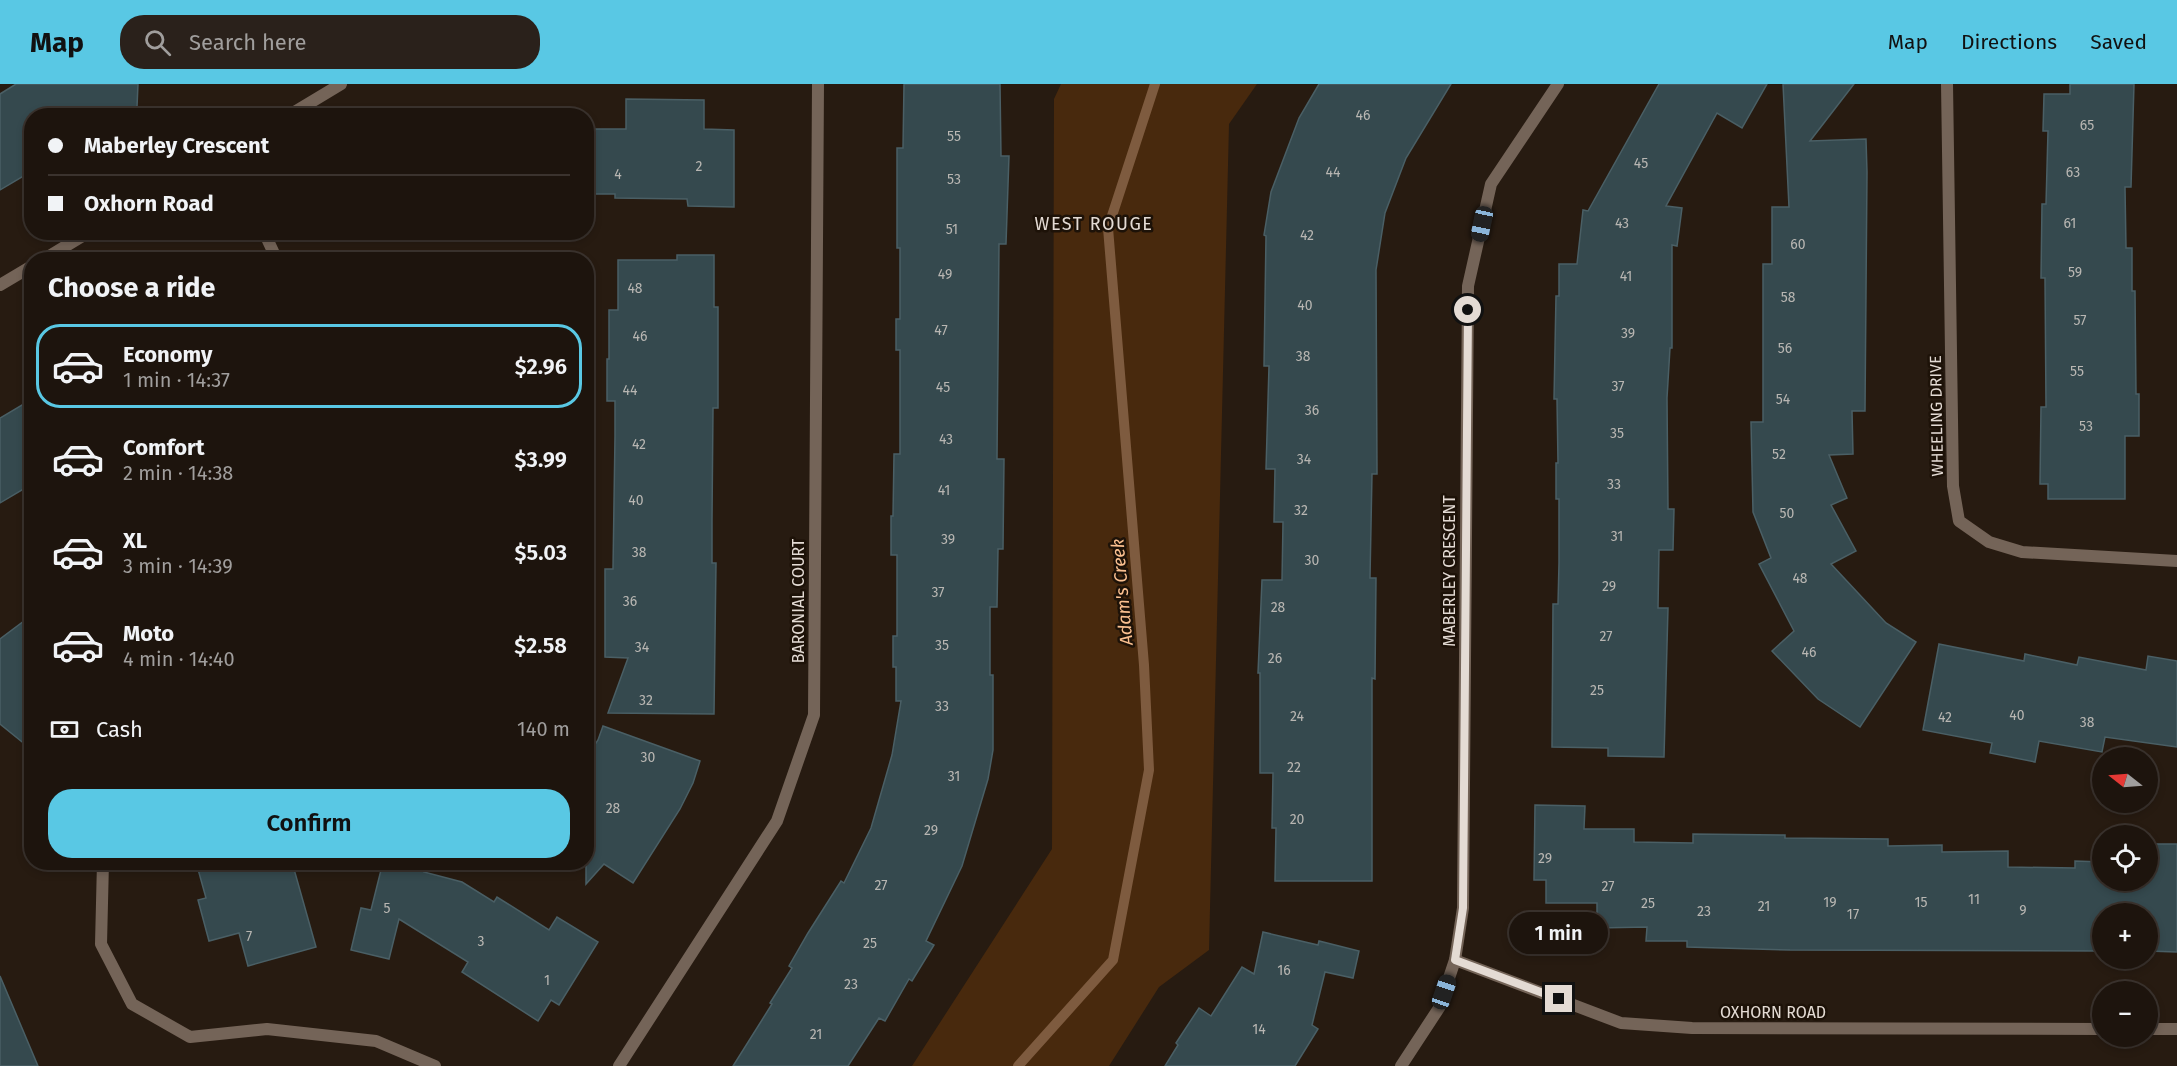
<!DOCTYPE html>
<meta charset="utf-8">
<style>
:root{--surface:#1d140d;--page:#2a211b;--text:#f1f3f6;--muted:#a09e9d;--line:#3b332e;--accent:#59c8e4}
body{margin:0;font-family:"Fira Sans",sans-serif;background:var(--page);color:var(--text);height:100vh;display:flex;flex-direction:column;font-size:22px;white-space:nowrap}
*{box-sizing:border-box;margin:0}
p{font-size:20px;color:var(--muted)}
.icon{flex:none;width:33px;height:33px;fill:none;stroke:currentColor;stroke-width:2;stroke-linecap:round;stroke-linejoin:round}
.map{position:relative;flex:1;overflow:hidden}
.drawer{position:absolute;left:24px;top:168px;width:570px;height:618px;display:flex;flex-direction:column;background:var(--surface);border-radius:24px;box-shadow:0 3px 9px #0003,0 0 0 2px var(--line)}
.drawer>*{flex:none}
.banner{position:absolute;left:24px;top:24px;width:570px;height:132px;border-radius:24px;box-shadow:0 3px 9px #0003,0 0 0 2px var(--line);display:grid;align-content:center;height:132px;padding:0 24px;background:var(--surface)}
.needle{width:39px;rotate:287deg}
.controls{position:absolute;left:2092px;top:663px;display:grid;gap:12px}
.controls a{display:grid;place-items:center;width:66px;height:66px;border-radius:50%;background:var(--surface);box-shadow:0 3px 9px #0003,0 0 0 2px var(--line);font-size:30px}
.end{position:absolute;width:27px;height:27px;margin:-14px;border:8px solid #e4dbd4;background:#111;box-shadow:0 0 0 3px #111}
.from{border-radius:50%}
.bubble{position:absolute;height:42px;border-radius:21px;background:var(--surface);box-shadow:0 3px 9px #0003,0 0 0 2px var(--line);font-size:20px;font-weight:600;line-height:42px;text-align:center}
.car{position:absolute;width:18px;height:36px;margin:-18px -9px;border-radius:8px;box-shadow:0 0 4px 2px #0007;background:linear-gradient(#222 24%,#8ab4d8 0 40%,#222 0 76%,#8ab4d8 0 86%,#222 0)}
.banner b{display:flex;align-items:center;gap:21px;height:57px;font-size:22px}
.banner b+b{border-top:2px solid var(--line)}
.banner i{width:15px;height:15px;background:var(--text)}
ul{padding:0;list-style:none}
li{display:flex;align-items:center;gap:18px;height:84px;margin:0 12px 9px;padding:0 12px;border:3px solid transparent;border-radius:24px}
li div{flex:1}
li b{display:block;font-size:22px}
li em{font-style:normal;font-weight:600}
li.current{border-color:var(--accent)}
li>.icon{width:54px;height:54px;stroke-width:1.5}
h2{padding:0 24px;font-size:27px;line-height:72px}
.pay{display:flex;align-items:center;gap:15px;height:66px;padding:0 24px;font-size:22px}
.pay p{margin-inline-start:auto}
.action{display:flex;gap:12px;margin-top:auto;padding:12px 24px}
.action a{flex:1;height:69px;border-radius:24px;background:var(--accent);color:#111;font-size:24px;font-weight:600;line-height:69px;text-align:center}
header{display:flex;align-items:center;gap:36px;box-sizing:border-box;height:84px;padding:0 30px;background:var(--accent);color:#111}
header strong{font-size:28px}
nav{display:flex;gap:33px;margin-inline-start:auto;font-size:21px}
.search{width:420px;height:54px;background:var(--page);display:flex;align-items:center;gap:15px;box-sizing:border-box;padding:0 21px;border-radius:24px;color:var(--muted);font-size:22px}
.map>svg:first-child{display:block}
.green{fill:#48290d}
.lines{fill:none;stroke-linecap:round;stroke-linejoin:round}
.stream{stroke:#7e5b3f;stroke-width:10}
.building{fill:#35494e;stroke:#4a5f65;stroke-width:1.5}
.minor{stroke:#746458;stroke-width:12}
.route{stroke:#e4dbd4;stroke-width:8}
.labels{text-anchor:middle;stroke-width:5;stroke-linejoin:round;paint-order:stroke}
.number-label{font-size:14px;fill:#b8b6b2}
.street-label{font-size:16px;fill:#e4dbd4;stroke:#1d1208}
.neighbourhood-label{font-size:18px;letter-spacing:1.5px;fill:#e4dbd4;stroke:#1d1208}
.water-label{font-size:18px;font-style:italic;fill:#fbc090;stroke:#1d1208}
</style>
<header>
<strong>Map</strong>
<div class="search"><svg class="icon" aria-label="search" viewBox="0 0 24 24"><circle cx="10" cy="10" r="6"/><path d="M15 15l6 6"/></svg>Search here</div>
<nav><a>Map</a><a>Directions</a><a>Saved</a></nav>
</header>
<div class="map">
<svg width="2177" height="982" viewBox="0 0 2177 982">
<rect width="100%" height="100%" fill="#271b11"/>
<path class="green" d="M1061,0H1257L1229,40L1209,866L1159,903L1109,982H912L1052,765L1054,15Z"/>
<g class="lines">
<path class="stream" d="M1018,982L1113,876L1149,686L1144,581L1108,144L1155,0"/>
</g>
<g class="building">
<path d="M16,0H138L137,23L122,32H32V87L0,106V10Z"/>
<path d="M904,0H1000L1001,72H1009L1006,160H999L997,375H1004L1003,465H998L997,523H990V591H993V666L988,695L962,782L926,857L934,861L912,897L909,895L885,937L879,934L848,982H733L772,920L770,919L792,884L789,882L808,849L841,797L844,799L871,744L892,671L901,617H896V583H893V552H897V471H891V432H893L894,370H900V266H896V235H900V164H897V64H903Z"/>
<path d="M1319,0H1451L1406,74L1385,129L1376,186L1377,390H1372L1370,494H1376L1375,595L1372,594V797H1275L1276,744H1272L1273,689H1260V589H1258L1262,496H1282L1283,438H1274L1275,385H1266L1269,282H1264L1266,152L1264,151L1271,108L1299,34Z"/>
<path d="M1659,0H1767L1742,44L1717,29L1666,122L1682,124L1677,162L1672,161V264H1670L1667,314L1668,425H1674L1673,466H1659L1658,524H1668L1664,673L1608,672V664L1552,663L1553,520H1558L1559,479V415H1556V379H1558L1557,315H1554L1556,212H1559V180H1577L1583,126L1588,127Z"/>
<path d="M1783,0H1854L1810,57L1866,55L1867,88L1865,327H1852L1853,370L1829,371L1847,414L1831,421L1856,467L1831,480L1886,539L1916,558L1860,643L1818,615L1772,567L1794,547L1759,480L1771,474L1753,428L1751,338H1763V180H1772V123H1789Z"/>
<path d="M2070,0H2134L2131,103H2125L2126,164H2132V207H2135L2136,310H2139V352H2125V415H2048V400H2040L2041,323H2046L2045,194H2041L2042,120H2046L2048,47H2043L2044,10H2070Z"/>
<path d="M626,15L704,16V45L734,46V123L688,122L687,115L615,114V110H595V45H626Z"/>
<path d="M677,171H714V223H718V324H713L712,436V479H716L714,630L608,629L628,574L605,573V485H613L615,352V317H607V275H609V226H618V176H677Z"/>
<path d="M32,315V400L0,419V334Z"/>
<path d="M32,531V666L0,640V555Z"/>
<path d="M1939,560L2024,577L2025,570L2077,581L2079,573L2146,586L2148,572L2177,577V663L2105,653L2102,668L2039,657L2035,678L1990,669L1992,659L1923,646Z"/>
<path d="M603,642L700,677L693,699L680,725L633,799L604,780L586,800V674L598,656Z"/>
<path d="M1535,721L1585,722L1584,745H1634V758L1693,759V750L1785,751V754L1888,755V762L1942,761V768L2008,767V783L2075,784V777L2103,778V796H2148V760H2177V868L2148,867V830H2103V867L1790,866L1687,863V857H1646L1647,843L1597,844V819H1546V796H1534Z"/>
<path d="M196,778H292L316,863L248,882L239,849L209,857L198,816L206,814Z"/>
<path d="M383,778H405L425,784L424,788L462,798L494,818L497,813L549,846L557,833L598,858L559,921L551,916L538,937L462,888L468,878L399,835L389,875L351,866L361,824L371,826Z"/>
<path d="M1263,848L1318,861L1319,857L1359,867L1353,894L1325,888L1312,941L1318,945L1295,982H1165L1178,961L1176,959L1199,924L1211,932L1242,883L1254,890Z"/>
<path d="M0,892L38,982H0Z"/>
</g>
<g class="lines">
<g class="minor">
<path d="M1947,0L1953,402L1959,437L1989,458L2022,468L2177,477"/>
<path d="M288,32L341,0"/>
<path d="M264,148L277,176"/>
<path d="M43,176L89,148"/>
<path d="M0,201L32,182"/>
<path d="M103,778L101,860L132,920L190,953L267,945L376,957L435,982"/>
<path d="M1455,876L1621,939L1692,944L2103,945"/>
<path d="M2148,945H2177"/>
<path d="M619,982L777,737L814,631L818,0"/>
<path d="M1401,982L1439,924L1455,876L1463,824L1468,202L1491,100L1558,0"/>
</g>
</g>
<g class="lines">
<path class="route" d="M1468,226L1463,824L1455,876L1559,915"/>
</g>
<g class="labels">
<g class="number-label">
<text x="1363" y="36">46</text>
<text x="2087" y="46">65</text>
<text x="954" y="57">55</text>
<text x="1641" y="84">45</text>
<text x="699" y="87">2</text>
<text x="1333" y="93">44</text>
<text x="2073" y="93">63</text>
<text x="618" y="95">4</text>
<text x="954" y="100">53</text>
<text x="1622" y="144">43</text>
<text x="2070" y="144">61</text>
<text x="952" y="150">51</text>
<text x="1307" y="156">42</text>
<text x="1798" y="165">60</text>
<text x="2075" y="193">59</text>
<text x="945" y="195">49</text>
<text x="1626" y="197">41</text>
<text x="635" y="209">48</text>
<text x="1788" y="218">58</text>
<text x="1305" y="226">40</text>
<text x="2080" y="241">57</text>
<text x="941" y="251">47</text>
<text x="1628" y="254">39</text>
<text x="640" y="257">46</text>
<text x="1785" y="269">56</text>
<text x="1303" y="277">38</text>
<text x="2077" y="292">55</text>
<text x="1618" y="307">37</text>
<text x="943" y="308">45</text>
<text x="630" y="311">44</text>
<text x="1783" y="320">54</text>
<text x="1312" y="331">36</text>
<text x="2086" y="347">53</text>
<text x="1617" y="354">35</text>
<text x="946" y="360">43</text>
<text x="639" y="365">42</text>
<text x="1779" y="375">52</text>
<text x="1304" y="380">34</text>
<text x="1614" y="405">33</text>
<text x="944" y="411">41</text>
<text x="636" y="421">40</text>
<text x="1301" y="431">32</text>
<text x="1787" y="434">50</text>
<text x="1617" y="457">31</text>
<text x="948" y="460">39</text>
<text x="639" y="473">38</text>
<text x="1312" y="481">30</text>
<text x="1800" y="499">48</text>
<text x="1609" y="507">29</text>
<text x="938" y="513">37</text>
<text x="630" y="522">36</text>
<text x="1278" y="528">28</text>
<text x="1606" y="557">27</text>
<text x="942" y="566">35</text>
<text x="642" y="568">34</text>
<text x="1809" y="573">46</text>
<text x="1275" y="579">26</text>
<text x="1597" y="611">25</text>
<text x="646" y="621">32</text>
<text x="942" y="627">33</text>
<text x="2017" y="636">40</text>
<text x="1297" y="637">24</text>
<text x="1945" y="638">42</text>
<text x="2087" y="643">38</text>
<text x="648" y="678">30</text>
<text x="1294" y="688">22</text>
<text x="954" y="697">31</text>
<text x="613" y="729">28</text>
<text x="1297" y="740">20</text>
<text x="931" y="751">29</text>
<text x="1545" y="779">29</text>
<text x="881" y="806">27</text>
<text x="1608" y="807">27</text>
<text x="1974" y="820">11</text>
<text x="1830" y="823">19</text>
<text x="1921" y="823">15</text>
<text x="1648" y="824">25</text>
<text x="1764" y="827">21</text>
<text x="387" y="829">5</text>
<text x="2023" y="831">9</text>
<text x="1704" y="832">23</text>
<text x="1853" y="835">17</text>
<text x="249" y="857">7</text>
<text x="481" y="862">3</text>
<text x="870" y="864">25</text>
<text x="1284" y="891">16</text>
<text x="547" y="901">1</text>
<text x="851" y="905">23</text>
<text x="1259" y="950">14</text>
<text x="816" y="955">21</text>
</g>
<g class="street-label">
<text transform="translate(1936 332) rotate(-91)" y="6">WHEELING DRIVE</text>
<text transform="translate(1449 487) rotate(-90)" y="6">MABERLEY CRESCENT</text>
<text transform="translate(798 517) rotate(-90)" y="6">BARONIAL COURT</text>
<text x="1773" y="934">OXHORN ROAD</text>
</g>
<g class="neighbourhood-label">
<text x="1094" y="146">WEST ROUGE</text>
</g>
<g class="water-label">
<text transform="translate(1122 508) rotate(-95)" y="6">Adam's Creek</text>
</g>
</g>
</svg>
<div class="controls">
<a><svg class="needle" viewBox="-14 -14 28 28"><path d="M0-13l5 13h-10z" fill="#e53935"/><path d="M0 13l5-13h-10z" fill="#a09e9d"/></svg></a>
<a><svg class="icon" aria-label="locate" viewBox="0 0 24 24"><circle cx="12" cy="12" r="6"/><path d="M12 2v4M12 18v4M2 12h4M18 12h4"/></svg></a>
<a>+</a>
<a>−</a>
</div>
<i class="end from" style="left:1468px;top:226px"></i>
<i class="end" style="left:1559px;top:915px"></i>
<div class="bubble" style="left:1509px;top:828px;width:99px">1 min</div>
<i class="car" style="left:1482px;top:140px;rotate:192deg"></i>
<i class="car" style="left:1444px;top:908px;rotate:19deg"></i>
<div class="banner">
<b><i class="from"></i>Maberley Crescent</b>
<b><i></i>Oxhorn Road</b>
</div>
<section class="drawer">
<h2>Choose a ride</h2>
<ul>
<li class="current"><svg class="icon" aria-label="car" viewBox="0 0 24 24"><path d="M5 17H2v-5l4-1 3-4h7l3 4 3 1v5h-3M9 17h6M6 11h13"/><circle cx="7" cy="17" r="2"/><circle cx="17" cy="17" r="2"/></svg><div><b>Economy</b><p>1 min · 14:37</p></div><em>$2.96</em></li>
<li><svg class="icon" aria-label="car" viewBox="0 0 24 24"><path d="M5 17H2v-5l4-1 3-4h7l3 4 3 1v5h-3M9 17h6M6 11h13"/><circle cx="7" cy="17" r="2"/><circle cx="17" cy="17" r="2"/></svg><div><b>Comfort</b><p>2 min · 14:38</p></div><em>$3.99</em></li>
<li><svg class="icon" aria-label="car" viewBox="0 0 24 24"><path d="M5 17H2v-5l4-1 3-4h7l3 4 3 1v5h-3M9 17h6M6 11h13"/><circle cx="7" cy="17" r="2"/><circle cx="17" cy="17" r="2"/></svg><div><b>XL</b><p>3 min · 14:39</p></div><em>$5.03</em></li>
<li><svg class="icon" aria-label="car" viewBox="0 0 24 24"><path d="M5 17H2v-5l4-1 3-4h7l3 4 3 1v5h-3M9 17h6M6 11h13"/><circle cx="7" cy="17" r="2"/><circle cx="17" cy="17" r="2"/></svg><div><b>Moto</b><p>4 min · 14:40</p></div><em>$2.58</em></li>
</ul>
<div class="pay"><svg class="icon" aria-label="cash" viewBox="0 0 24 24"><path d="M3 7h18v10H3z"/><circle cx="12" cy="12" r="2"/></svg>Cash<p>140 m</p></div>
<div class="action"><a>Confirm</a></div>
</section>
</div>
